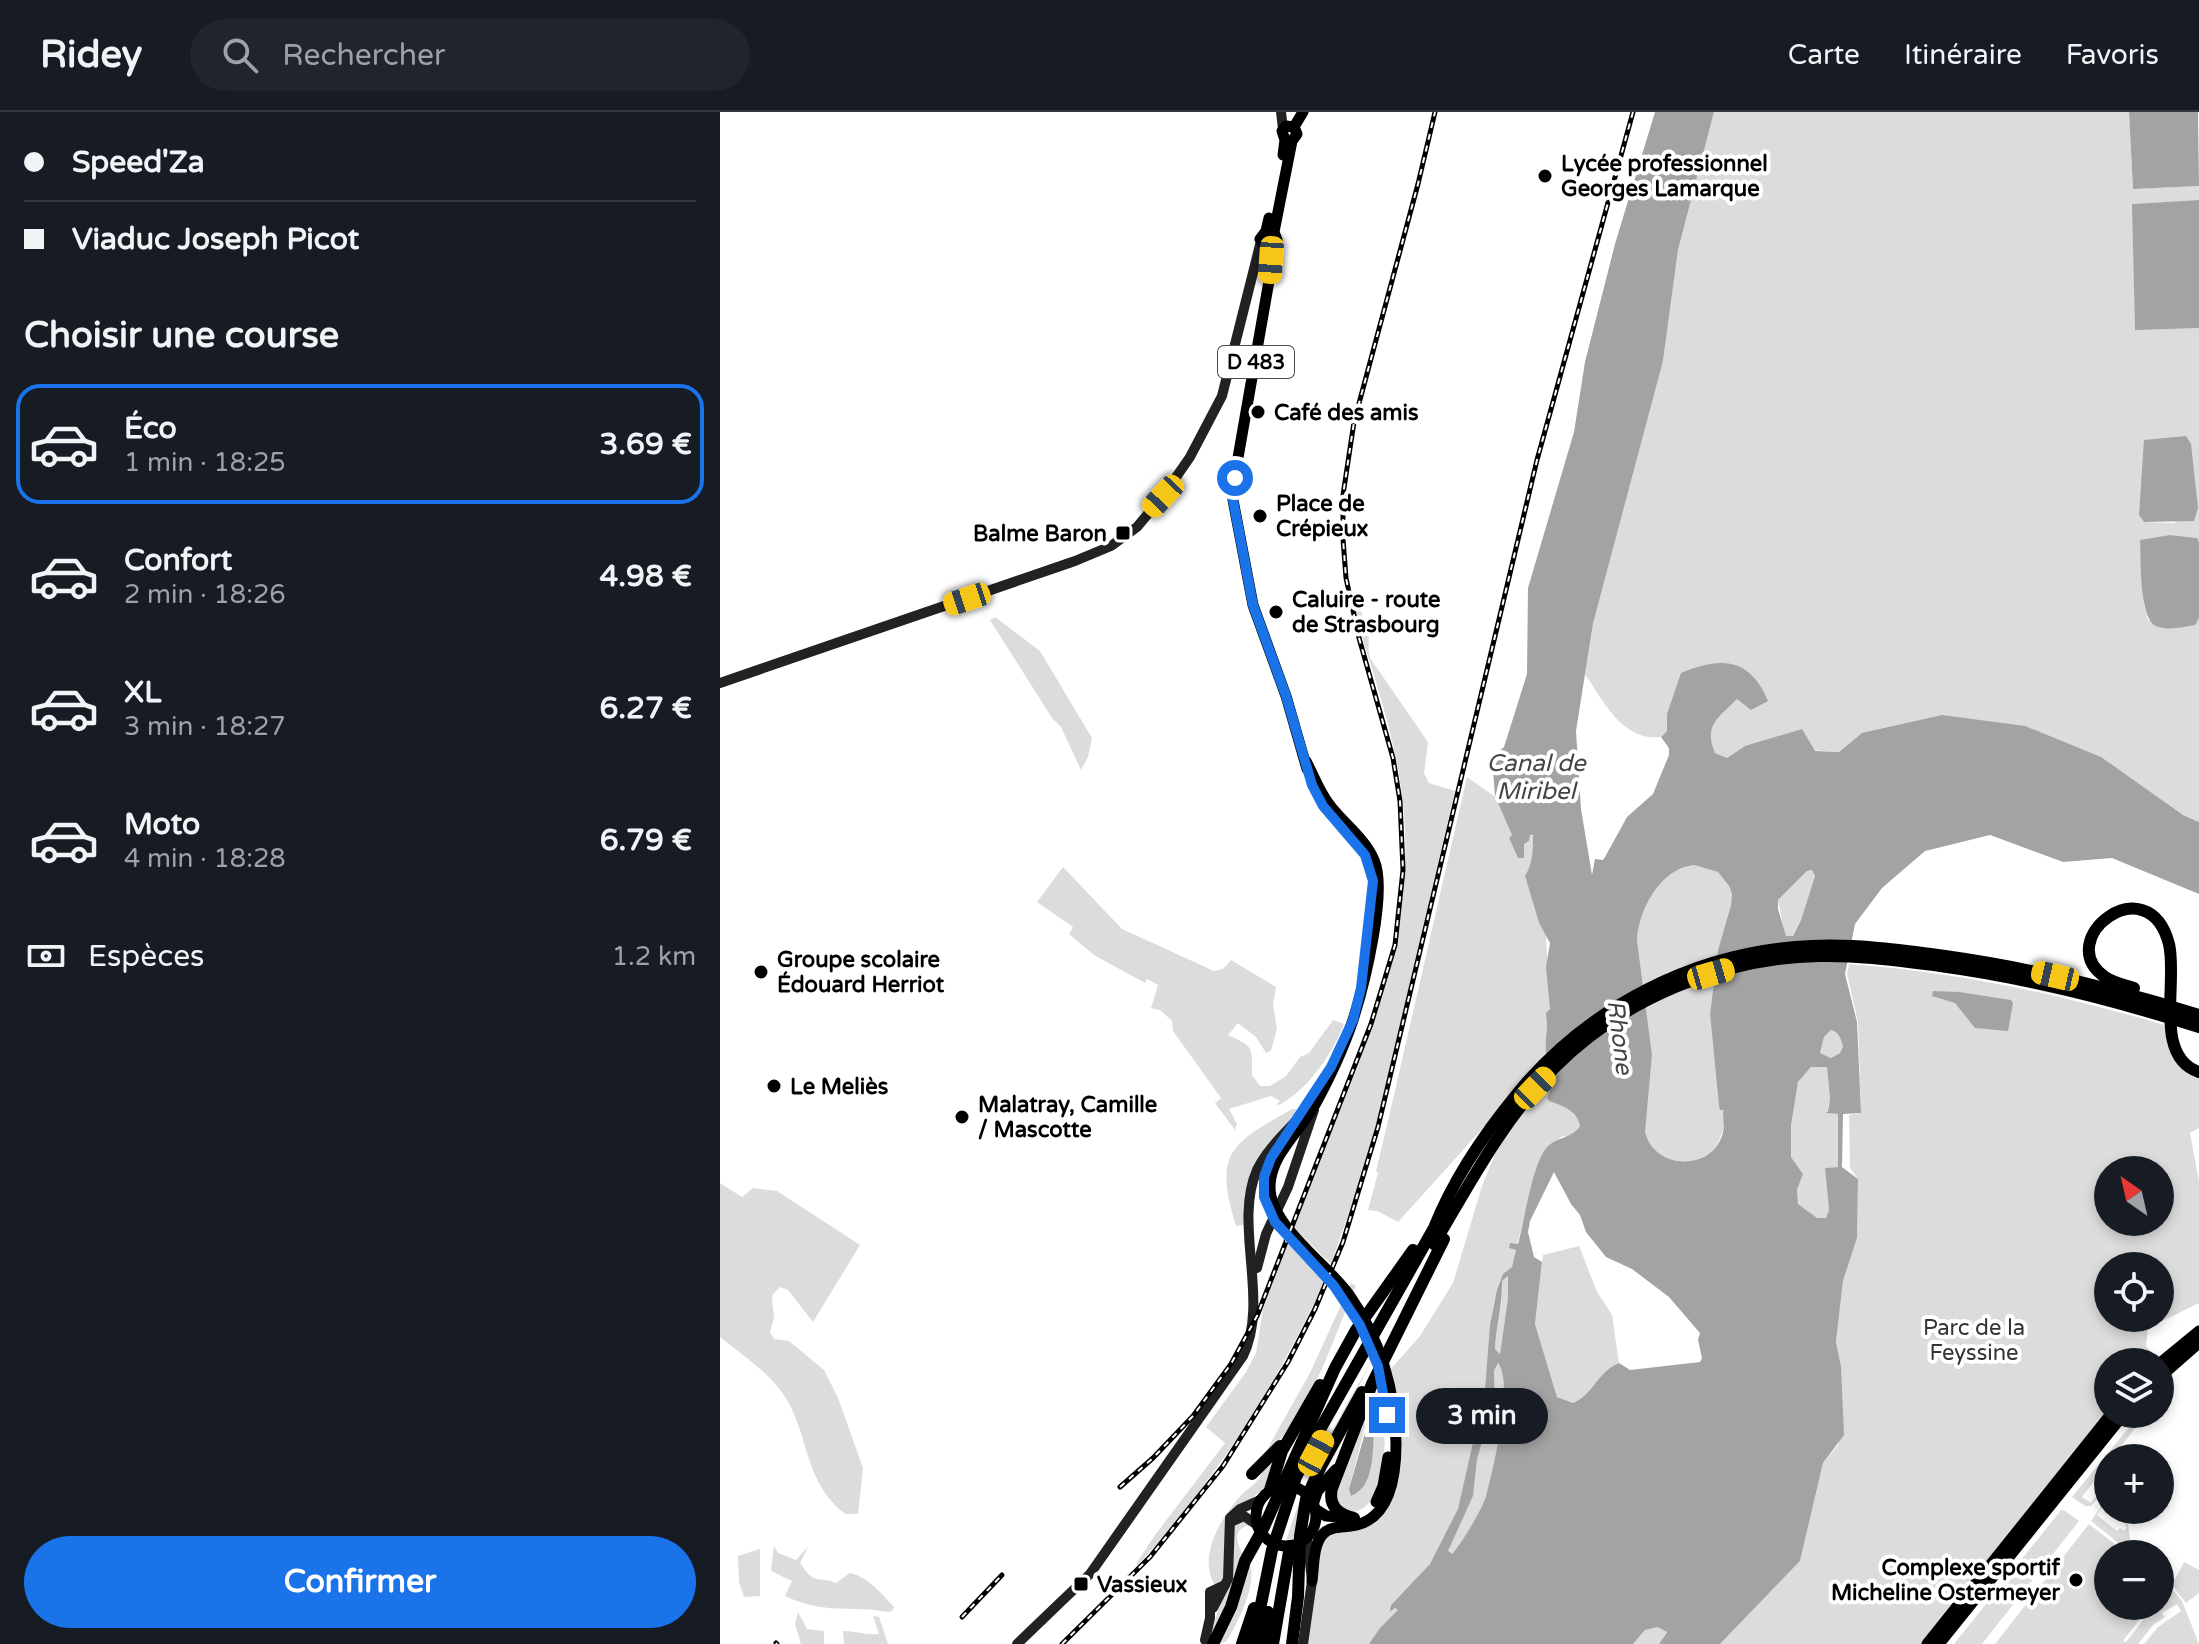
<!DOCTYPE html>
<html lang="fr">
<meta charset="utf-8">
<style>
:root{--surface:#171b24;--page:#20242c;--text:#f1f3f6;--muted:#9ea1a6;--line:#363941;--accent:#1a73e8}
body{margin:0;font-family:"Varela Round",sans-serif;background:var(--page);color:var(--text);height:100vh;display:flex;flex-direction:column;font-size:30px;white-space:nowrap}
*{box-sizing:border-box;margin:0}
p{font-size:26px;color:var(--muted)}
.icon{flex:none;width:44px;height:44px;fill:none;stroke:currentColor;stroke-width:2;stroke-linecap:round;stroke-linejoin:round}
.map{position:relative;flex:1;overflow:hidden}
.side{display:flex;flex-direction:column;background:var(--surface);width:720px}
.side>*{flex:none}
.banner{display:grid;align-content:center;height:176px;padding:0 24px;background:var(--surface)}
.needle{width:52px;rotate:326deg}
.controls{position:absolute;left:1374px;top:1044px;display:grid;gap:16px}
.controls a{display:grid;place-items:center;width:80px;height:80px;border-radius:50%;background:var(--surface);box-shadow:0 4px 12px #0003;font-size:40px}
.end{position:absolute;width:36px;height:36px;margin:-18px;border:10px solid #1a73e8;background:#fff;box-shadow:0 0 0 4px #fff}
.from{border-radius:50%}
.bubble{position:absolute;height:56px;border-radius:28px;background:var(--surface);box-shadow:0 4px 12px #0003;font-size:26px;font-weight:700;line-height:56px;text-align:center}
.car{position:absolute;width:24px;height:48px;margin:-24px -12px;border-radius:10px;box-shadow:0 0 6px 2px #0007;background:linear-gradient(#f5c518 24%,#345 0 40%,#f5c518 0 76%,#345 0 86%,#f5c518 0)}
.banner b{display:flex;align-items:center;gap:28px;height:76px;font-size:30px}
.banner b+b{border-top:2px solid var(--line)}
.banner i{width:20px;height:20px;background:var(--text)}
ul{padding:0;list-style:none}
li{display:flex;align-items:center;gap:24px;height:120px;margin:0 16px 12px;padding:0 8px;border:4px solid transparent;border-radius:24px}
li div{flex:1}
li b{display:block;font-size:30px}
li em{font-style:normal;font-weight:700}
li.active{border-color:var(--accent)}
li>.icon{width:72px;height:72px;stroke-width:1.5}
h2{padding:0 24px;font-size:36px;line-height:96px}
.pay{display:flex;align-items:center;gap:20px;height:88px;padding:0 24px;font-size:30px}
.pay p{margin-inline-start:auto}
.button{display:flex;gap:16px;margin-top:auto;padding:16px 24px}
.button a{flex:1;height:92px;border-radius:48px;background:var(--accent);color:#fff;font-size:32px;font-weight:700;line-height:92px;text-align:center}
header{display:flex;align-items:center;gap:48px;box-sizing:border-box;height:112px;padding:0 40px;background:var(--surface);border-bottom:2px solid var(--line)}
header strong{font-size:38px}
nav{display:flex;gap:44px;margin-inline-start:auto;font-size:28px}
.search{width:560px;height:72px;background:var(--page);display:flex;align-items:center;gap:20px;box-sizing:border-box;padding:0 28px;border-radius:44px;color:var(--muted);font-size:30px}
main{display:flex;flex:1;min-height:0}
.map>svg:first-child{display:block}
.green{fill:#dcdcdc;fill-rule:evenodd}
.water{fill:#a3a3a3;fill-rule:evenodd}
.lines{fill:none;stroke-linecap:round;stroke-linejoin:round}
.secondary{stroke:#222;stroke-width:10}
.primary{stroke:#000;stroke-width:11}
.highway{stroke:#000;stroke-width:12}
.rail-casing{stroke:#000;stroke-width:5}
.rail{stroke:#fff;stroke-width:2;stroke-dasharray:6;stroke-linecap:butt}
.route{stroke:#1a73e8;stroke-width:10}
.poi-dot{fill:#000;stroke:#fff;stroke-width:3}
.labels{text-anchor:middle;stroke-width:8;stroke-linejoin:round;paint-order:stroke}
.shield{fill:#fff;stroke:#4c4c4c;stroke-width:2}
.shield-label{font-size:20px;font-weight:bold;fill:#000}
.poi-label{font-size:22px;font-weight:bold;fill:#000;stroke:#fff;text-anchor:start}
.park-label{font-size:22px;fill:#333;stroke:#fff}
.water-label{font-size:24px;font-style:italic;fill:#444;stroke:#fff}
</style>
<header>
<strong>Ridey</strong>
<div class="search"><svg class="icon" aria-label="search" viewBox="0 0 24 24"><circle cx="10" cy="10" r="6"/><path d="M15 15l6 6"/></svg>Rechercher</div>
<nav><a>Carte</a><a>Itinéraire</a><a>Favoris</a></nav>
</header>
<main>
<section class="side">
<div class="banner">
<b><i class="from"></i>Speed'Za</b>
<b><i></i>Viaduc Joseph Picot</b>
</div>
<h2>Choisir une course</h2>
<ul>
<li class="active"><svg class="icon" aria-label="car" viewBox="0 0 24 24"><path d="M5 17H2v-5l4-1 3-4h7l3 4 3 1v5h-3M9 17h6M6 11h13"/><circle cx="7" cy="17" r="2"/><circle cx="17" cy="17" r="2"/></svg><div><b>Éco</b><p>1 min · 18:25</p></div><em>3.69 €</em></li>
<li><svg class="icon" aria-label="car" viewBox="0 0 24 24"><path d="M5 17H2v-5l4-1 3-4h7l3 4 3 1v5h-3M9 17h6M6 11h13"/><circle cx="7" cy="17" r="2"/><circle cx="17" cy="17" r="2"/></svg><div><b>Confort</b><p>2 min · 18:26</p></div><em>4.98 €</em></li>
<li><svg class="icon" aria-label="car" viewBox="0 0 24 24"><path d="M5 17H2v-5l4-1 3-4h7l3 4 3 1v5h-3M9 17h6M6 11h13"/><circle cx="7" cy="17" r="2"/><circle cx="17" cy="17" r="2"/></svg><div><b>XL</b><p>3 min · 18:27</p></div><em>6.27 €</em></li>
<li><svg class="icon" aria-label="car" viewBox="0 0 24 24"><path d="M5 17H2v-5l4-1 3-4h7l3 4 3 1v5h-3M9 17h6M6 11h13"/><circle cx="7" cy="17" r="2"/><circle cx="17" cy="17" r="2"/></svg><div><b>Moto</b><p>4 min · 18:28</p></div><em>6.79 €</em></li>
</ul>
<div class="pay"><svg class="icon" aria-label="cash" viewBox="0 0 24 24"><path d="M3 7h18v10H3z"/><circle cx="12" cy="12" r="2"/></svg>Espèces<p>1.2 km</p></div>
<div class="button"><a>Confirmer</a></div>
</section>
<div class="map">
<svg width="1479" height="1532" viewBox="0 0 1479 1532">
<rect width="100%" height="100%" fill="#fff"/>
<g class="green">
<path d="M994,0H1409L1413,77L1479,74V88L1413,92L1415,217L1479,216V430L1477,426L1450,423L1420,429L1424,493L1428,508L1474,513L1479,506V710L1463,703L1142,621L1119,640L1025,634L1007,647L995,641C993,637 990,633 990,629C986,607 1024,581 1040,569L947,602V619L941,625C903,630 883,589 865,562L873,513L943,249L958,138ZM1423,369L1456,411L1424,410L1419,403Z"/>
<path d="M630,488H634C640,497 646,508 648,519C650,529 647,536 650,546L708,630L704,661L709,671L735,679L650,1040L611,1152L574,1116C626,973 702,840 682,683C675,622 649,548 630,488Z"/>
<path d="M275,505L320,539L372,626L368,645L361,658L341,615L332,606L270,508Z"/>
<path d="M747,665L777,686L792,723L789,726L798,746H804V732L809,729L810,723L813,724C813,738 814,751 805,764L819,811L826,823L830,897C819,924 835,954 830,981C840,992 857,998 860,1014L852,1023L841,1025L823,1040L797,1132L790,1131L789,1136L796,1137C795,1142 795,1150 792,1155C786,1166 780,1162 776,1180C770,1207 770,1233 768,1260C762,1316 747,1395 716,1443C704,1462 686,1476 671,1493L668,1499L675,1496L678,1498L649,1532H586L600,1434L606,1422L645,1413L674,1372L669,1259L700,1224L733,1171L762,1074L778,1035L771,1007L678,1110L657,1099L648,1098L658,1061L656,1059L668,1009Z"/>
<path d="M974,753L998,760L1007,771L1012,782L1011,793L998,838L990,902L999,994L1007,999C1003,1011 1004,1023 996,1034C979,1057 942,1054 928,1029C923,1020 924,1008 924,998L927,995L932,943L917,828C919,797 940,757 974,753Z"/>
<path d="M343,755L402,817L494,859L503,857L511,848L556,875L553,893L557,917L551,939L546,941L536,925L518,911L508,923C534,935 532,934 532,963L540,974H550L566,964L580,945L589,941L613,908L624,912C612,942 589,977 559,993L557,992L560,989L551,984L509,997L517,1012L515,1018L495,991L501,986L453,919L452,909L440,898L431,896L438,873L427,867L425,871L374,843L349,822L353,815L317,790Z"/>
<path d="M1092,758L1095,764L1081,808L1072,825L1065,824L1058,788L1087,759Z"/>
<path d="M1129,852C1237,860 1344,883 1448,914C1450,943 1452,952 1479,964V1016L1470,1021L1479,1070V1191L1428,1216L1426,1234L1436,1246L1438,1245V1250H1388V1301L1203,1532H1000L1080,1449L1103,1351L1118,1333L1122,1320L1121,1254L1116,1230L1123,1169L1137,1126L1138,1067L1130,1056L1129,1003L1141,1001L1138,910L1127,862ZM1388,1058H1440V1110H1388ZM1388,1154H1440V1206H1388Z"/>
<path d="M1111,918C1119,920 1121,927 1123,935L1120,941L1111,946L1100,941L1104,925Z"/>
<path d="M1091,955H1107L1110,987L1107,1001L1118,1002V1055L1105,1056L1109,1098L1106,1106L1097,1107L1078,1093L1077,1078L1083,1062L1071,1045V1015L1078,970Z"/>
<path d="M572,997H576L577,1002L544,1040L524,1113L516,1114C493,1040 511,1032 572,997Z"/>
<path d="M0,1071L22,1085L33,1076L57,1079L140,1133L93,1210L68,1178L60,1175L53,1182L52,1188L54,1206L50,1220L54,1227L69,1229L104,1258L118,1286L143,1356L138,1402H125C84,1369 90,1328 67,1288C52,1262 23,1244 0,1225Z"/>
<path d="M568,1131L605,1169C554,1277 498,1364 418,1453L416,1452L435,1423L505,1331L486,1315L526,1260L536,1241L543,1197Z"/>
<path d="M859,1134L877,1180L892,1203L899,1251C878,1259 873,1283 853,1291L837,1285L815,1212L823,1143Z"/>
<path d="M788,1164V1186L780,1242L775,1237C776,1214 784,1191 782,1169Z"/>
<path d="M631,1171L636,1174C613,1226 589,1308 544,1343L590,1261Z"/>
<path d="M651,1250L629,1294L578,1426L566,1429C587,1360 616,1311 651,1250Z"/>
<path d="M778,1251C794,1271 773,1358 766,1384C762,1398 741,1432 732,1442L727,1440L753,1384L757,1348L765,1318L775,1292L774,1259Z"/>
<path d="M656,1286H662C666,1315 672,1402 626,1401L613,1386L652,1288L629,1377L647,1370L651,1358Z"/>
<path d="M1420,1302H1426L1392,1346H1388V1351L1362,1385L1371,1391L1388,1369V1373L1371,1394H1365L1352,1385Z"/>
<path d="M554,1345L547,1373L505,1411L506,1448L503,1469L495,1474C477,1443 501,1406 522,1382C526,1378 532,1375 536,1370C545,1360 540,1357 554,1345Z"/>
<path d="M1385,1389L1377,1403L1397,1419L1400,1416L1404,1419L1407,1415L1404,1413L1408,1412L1411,1432L1424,1442H1412L1371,1409Z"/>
<path d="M1341,1398H1344L1359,1409L1262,1532H1234Z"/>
<path d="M518,1407L532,1413C512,1415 516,1430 523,1443L507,1494L489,1532L501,1486L512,1418Z"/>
<path d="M1369,1412L1408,1442H1388V1494H1430L1403,1529L1406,1530L1434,1494H1440V1486L1450,1474L1462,1489L1479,1532H1424L1438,1515L1461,1499L1457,1492L1442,1501L1445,1505L1433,1513L1418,1532H1275Z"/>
<path d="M54,1434L58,1441L76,1448L88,1435L80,1451C96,1475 97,1463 116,1471L130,1461C148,1465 161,1481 174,1495L173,1498L169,1500C129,1493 105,1503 65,1484L72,1469L51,1459Z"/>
<path d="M40,1437V1484L24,1485L19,1470L18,1444Z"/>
<path d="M528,1449C540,1468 517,1512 506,1530L496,1532Z"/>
<path d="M1464,1450L1479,1458V1481L1466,1491L1452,1473Z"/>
<path d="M78,1500L87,1517L104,1519V1532H81L75,1512Z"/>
<path d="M153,1504L159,1505L168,1532H124L123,1519C136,1519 145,1523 159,1522Z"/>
<path d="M938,1515L947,1519L939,1532H913L925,1518Z"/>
</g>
<g class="water">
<path d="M935,0H994L958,138L943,249L873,512L865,562L856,619L861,697L872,763L875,747L883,748L885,745L907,705L933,682L949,643V636L941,625L947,619V602L961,561C1002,544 1030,546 1048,589L1031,598L1017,587C999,605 983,614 995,641L1007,646L1025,634L1082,617L1095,639L1119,640L1142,621L1222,603L1305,614L1381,645L1463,703L1479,710V782L1392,746L1343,750L1270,723L1205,739L1162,776L1135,812L1125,862L1137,910L1141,1001L1123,1002L1122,1055L1138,1067L1137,1126L1123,1169L1116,1230L1121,1254L1124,1323L1103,1351L1080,1449L1000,1532H939L947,1520L938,1515L925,1518L913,1532H649L660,1516L678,1498L675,1496L669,1500L671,1493L710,1452L738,1397L765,1278L770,1213L777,1177L783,1162L792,1155L796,1138L789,1136L790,1131L798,1132C805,1107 811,1060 824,1039C834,1024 851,1028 860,1014C857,998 843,994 829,989L827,986C836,968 828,958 826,941C825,927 828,914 826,901L830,897L826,855L830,831L819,811L805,764C813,751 813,738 813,723H810L809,729L804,732V746H798L789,726L792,723L775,684L772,645L784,635L807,562L808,476L854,320L865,250L895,132ZM974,753L998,760L1009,774L1012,782L1011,793L998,838L990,902L999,994L1000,998H1005L1003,999C1003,1007 1005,1016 1002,1024C989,1060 934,1057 925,1020L932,943L917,828C919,797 940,757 974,753ZM1092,758L1095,764L1081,808L1073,824H1066L1058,797V788L1087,759ZM1111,918C1119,920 1121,927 1123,935L1120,941L1111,946L1100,941L1104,925ZM1091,955H1107L1110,987L1108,999L1106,1001L1118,1002V1055L1105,1056L1109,1098L1106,1106H1097L1078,1092L1077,1078L1083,1062L1071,1045V1014L1078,970ZM834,1060L851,1092L860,1103L866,1120L886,1145L912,1157L949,1185L980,1221L978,1228L982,1246L980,1250L910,1258L899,1251C878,1259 873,1283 853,1291L837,1285L815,1212L822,1150L814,1145L808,1120L810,1109ZM788,1164V1186L780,1242L775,1237C776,1214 783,1191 782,1169ZM778,1251C794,1272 773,1357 766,1384C762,1398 741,1432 732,1442L728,1439L753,1384L757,1348L765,1318L775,1292L774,1259Z"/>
<path d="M1409,0H1478L1479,74L1413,77Z"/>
<path d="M1479,88V216L1415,218L1412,92Z"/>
<path d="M1466,324L1471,332L1478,396L1474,409L1424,410L1419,403L1424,328Z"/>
<path d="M1450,423L1477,426L1479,430V506L1475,513C1463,515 1447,519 1436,514C1419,506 1421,447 1420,428Z"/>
<path d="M1213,879L1239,880L1291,888L1293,891L1288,919L1255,916L1235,891L1212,884Z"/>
<path d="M645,1321H654C652,1343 655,1374 631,1384L629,1377Z"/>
</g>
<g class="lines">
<g class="secondary">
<path d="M561,0L563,17"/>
<path d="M0,571L355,449L391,434L417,415L443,384L470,345L502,284L541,129"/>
<path d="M537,1156L546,1122L568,1075L594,998"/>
<path d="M513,1409L524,1404L537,1413"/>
<path d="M493,1496L508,1467L510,1406L520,1397L540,1388"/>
<path d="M485,1528L490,1506V1480L505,1473"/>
<path d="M297,1532L370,1462L523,1244C550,1189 513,1112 537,1058C546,1039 562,1024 576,1009"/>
<path d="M583,1532L592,1469L587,1425"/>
</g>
<g class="primary">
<path d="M583,0L574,15L577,22L572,29L554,120L557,128L552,134L549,169L516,357L513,388L533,493L566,584L587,657"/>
<path d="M563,43L565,28L562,19L566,14L574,15"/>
<path d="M549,106L546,119L540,127L544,133L552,134"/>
<path d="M586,649C594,664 599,679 609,692C623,711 645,726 654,748C668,779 644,874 633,908C624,935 610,965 596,991C582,1018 551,1041 550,1074C549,1114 608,1152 630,1184C660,1227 676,1279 676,1332C676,1361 671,1404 637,1413C625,1416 611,1413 603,1422C593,1432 594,1455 592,1469"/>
<path d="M1440,1251L1479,1219"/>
<path d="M1440,1265L1479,1231"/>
<circle cx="566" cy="1404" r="30"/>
<path d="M656,1390L663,1374L668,1345"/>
<path d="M595,1397L606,1404L632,1406"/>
<path d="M1207,1532L1391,1302"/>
<path d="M1219,1532L1404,1302"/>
</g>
<g class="highway">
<path d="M1414,876C1404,873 1394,871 1385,865C1331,828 1428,752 1449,832C1458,870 1433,945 1479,960"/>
<path d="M714,1132C750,1071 783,1008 833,957C902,887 1001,846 1099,844C1140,843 1180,849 1220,854C1309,866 1394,888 1479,915"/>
<path d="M532,1362L560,1334"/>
<path d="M550,1378L562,1339L600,1273"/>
<path d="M593,1391L597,1379L616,1358"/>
<path d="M634,1406C618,1402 608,1394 612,1376L652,1272L724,1127"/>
<path d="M493,1532L511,1495L525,1449L544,1415L615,1256L636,1218L693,1138"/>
<path d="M522,1532L534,1496"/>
<path d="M533,1532L552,1438L576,1365L598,1321L714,1116C733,1068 764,1022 797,982C869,894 977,839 1092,834C1136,832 1181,838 1225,844C1311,856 1396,877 1479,903"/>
<path d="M542,1532L548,1500"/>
<path d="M553,1532L570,1434"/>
<path d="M572,1532L578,1485L580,1424L586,1387L601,1354L642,1280"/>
</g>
<g class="rail-casing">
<g id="rail">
<path d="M400,1375L433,1346L473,1304L511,1252L537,1204L651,912L675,833L683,758L680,689L673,646L639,526L626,466L623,427V383L634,310L698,72L715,0"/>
<path d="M242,1505L282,1463"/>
<path d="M56,1531L57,1532"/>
<path d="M342,1532L430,1445L503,1354L568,1250L595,1197L623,1130L658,1015L817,348L913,0"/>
</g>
</g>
<use href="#rail" class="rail"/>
</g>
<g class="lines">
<path class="route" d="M515,366L513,388L533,493L566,584L592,673L603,694L645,743L653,769L641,876L633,908L611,955L551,1046L544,1065V1085L555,1110L614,1174L640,1213L658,1254L667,1303"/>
</g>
<g class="poi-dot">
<circle cx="825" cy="64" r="8"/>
<circle cx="538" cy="300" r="8"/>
<circle cx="540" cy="404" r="8"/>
<rect x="395" y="413" width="16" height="16" rx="4"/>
<circle cx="556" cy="500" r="8"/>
<circle cx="41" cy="860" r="8"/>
<circle cx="54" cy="974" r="8"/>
<circle cx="242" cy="1005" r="8"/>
<circle cx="1356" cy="1468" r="8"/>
<rect x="353" y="1464" width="16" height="16" rx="4"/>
</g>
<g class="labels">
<rect class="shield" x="498" y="234" width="76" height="32" rx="6"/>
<g class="shield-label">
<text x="536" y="257">D 483</text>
</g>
<g class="poi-label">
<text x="841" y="59">Lycée professionnel<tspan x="841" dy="25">Georges Lamarque</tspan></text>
<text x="554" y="308">Café des amis</text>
<text x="556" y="399">Place de<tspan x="556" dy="25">Crépieux</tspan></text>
<text x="387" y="429" text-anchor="end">Balme Baron</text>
<text x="572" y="495">Caluire - route<tspan x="572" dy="25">de Strasbourg</tspan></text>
<text x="57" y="855">Groupe scolaire<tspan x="57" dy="25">Édouard Herriot</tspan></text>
<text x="70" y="982">Le Meliès</text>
<text x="258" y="1000">Malatray, Camille<tspan x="258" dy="25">/ Mascotte</tspan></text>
<text x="1340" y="1463" text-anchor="end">Complexe sportif<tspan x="1340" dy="25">Micheline Ostermeyer</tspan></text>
<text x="377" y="1480">Vassieux</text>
</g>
<g class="park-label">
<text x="1254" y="1223">Parc de la<tspan x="1254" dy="25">Feyssine</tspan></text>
</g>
<g class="water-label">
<text x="816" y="659">Canal de<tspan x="816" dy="28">Miribel</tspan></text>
<text transform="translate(900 925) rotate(83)" y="8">Rhone</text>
</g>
</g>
</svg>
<div class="controls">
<a><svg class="needle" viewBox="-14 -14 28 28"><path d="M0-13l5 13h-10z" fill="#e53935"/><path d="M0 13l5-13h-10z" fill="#9ea1a6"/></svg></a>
<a><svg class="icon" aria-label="locate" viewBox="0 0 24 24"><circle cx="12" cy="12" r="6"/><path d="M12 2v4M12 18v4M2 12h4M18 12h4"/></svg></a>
<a><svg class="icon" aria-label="layers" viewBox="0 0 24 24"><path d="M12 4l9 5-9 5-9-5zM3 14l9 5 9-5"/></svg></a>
<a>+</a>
<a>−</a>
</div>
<i class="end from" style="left:515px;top:366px"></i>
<i class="end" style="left:667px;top:1303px"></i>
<div class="bubble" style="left:696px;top:1276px;width:132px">3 min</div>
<i class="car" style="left:551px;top:148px;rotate:184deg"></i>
<i class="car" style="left:443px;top:384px;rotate:223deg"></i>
<i class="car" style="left:247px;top:487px;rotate:252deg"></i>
<i class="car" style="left:991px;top:862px;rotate:74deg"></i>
<i class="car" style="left:1335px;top:864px;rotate:283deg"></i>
<i class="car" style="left:815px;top:976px;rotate:44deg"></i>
<i class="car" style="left:596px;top:1341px;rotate:28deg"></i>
</div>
</main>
